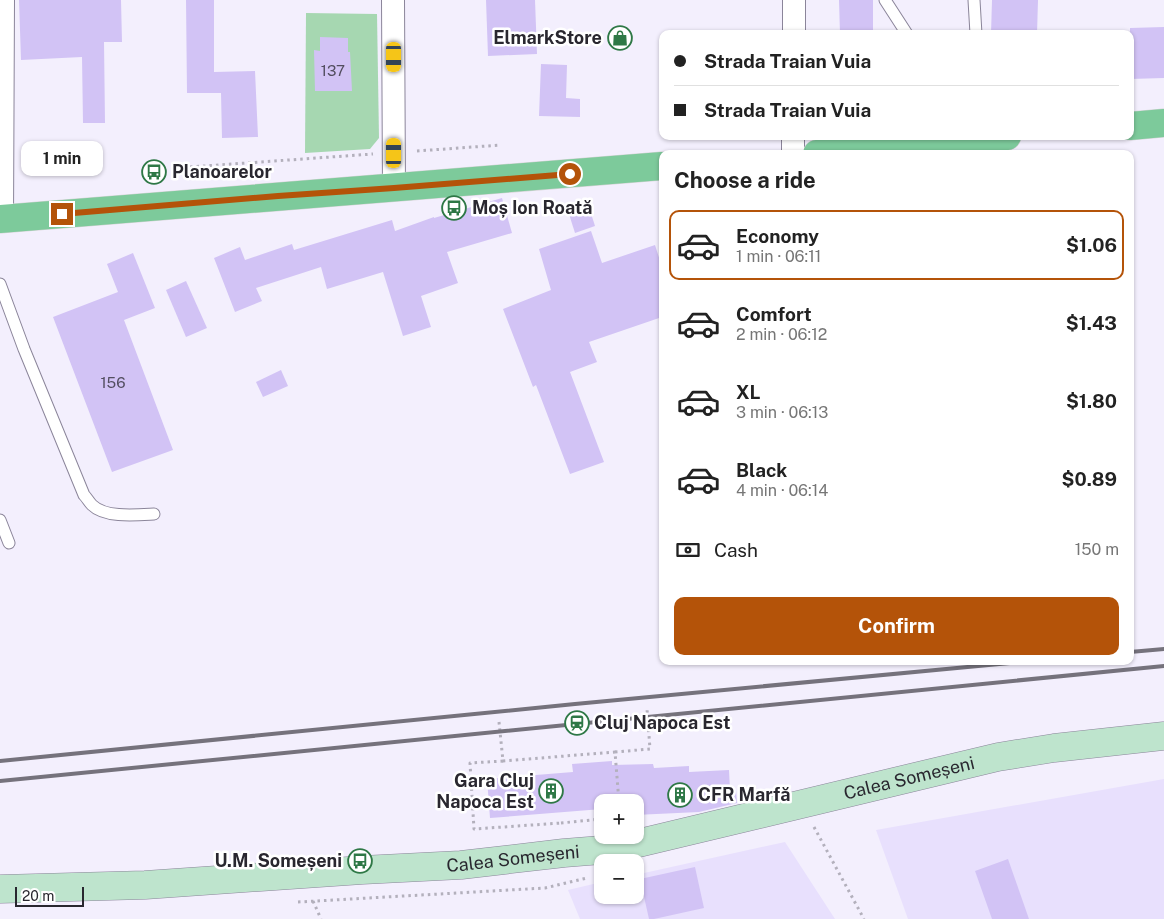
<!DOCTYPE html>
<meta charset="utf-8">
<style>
:root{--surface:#fff;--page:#f2f2f2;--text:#222;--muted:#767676;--line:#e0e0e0;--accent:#b45309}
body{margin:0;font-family:"Public Sans",sans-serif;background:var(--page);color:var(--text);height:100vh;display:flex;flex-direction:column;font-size:19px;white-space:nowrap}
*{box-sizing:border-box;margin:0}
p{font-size:16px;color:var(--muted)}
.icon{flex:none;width:28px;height:28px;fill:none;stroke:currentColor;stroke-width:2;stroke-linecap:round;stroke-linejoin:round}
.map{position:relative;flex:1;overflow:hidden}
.side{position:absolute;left:659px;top:150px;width:475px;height:515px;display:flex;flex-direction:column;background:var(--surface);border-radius:10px;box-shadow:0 1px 4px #0004}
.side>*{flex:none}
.hud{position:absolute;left:659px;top:30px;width:475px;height:110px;border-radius:10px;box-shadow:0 1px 4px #0004;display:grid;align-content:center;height:110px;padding:0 15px;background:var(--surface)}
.tools{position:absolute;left:594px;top:794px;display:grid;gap:10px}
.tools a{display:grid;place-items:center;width:50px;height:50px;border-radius:10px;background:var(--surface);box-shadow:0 1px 4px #0004;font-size:25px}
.scale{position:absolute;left:15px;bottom:12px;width:69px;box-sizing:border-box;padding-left:5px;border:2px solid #29272f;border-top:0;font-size:14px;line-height:18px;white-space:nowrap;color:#29272f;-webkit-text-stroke:4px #fff;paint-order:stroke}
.end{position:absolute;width:22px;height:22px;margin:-11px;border:6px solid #b45309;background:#fff;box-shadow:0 0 0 2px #fff}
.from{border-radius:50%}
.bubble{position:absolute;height:35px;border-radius:10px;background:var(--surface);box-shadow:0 1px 4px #0004;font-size:16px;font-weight:700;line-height:35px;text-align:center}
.car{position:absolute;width:15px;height:30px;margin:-15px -8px;border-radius:6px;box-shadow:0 0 4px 1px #0007;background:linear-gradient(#f5c518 24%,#345 0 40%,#f5c518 0 76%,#345 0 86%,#f5c518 0)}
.hud b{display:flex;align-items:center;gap:18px;height:48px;font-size:19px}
.hud b+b{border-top:1px solid var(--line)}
.hud i{width:12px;height:12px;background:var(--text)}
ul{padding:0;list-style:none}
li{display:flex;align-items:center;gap:15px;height:70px;margin:0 10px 8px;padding:0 5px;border:2px solid transparent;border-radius:10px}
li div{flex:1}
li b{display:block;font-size:19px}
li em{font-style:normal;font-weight:700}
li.active{border-color:var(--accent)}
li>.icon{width:45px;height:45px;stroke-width:1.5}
h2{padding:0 15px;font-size:22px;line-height:60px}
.pay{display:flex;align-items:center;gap:12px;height:55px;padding:0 15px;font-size:19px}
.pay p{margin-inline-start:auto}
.cta{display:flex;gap:10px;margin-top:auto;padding:10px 15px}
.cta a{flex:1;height:58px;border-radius:10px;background:var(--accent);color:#fff;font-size:20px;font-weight:700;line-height:58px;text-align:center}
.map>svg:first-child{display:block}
.built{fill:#e8e0fd}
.green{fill:#a6d7b1}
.building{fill:#d2c3f5}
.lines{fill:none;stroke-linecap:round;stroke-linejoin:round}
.service-casing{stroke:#8b859a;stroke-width:13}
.minor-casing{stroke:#8b859a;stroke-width:24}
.secondary-casing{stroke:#8b859a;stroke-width:29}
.primary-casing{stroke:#d4d4d5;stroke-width:29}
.path{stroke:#b3b0bc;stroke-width:3;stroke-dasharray:2.5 4;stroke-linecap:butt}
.service{stroke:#fff;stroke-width:11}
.minor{stroke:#fff;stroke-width:22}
.secondary{stroke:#bee4cd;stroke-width:28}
.primary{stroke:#7dca9b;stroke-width:28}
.rail{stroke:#75727c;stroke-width:4}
.route{stroke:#b45309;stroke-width:6}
.labels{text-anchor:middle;stroke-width:5;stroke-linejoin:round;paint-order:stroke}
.number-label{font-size:15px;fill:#534e60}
.poi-label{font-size:18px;font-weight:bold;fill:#29272f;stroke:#fff;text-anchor:start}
.street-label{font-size:18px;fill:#29272f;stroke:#fff}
</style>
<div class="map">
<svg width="1164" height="919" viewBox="0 0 1164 919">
<rect width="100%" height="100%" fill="#f3effd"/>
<g class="built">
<path d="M1164,779V919H908L876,830Z"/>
<path d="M785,842L835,919H580L568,890L602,882V895H635V875Z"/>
</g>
<path class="green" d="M306,13L377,14L379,138L370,149L305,153Z"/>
<g class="building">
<path d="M19,0H121L122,42H104L105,123H83L82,57L21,60Z"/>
<path d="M186,0H214V72L255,71L258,137L222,138L221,93H187Z"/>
<path d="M486,0H535L537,54L488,56Z"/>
<path d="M839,0H873V34H840Z"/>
<path d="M992,0H1038L1037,34H991Z"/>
<path d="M1164,27V78L1130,79V28Z"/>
<path d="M320,37L348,38V52H350L352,91H315L314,50L320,51Z"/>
<path d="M541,64L567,65L566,98L580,99V117L539,116Z"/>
<path d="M502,198L512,233L447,252L458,283L421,296L431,327L403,336L383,272L327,289L321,267L256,288L262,301L235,312L214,258L240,247L245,260L292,244L294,250L392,220L395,231L434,217V218Z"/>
<path d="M588,204L595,226L575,233L568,211Z"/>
<path d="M591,231L602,263L655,245L662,267V317L589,342L597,362L570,372L604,462L570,474L536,385L533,387L503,309L551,290L539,249Z"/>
<path d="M133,253L155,308L124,320L173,450L112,472L53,317L118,292L107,264Z"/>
<path d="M186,281L207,328L186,337L166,290Z"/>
<path d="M281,370L288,386L263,397L256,382Z"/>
<path d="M612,761V765L653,764L654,768L689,766V772L729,770L730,790H736L737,803L699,812L635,815V802H602V809L490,818L487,779L573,772L572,764Z"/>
<path d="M1008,859L1029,919H992L975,871Z"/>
<path d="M695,867L704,908L654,919H649L640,879Z"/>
</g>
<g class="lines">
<g class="service-casing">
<g id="service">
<path d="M885,0L907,34"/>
<path d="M974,0L976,34"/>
<path d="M0,284L24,349L84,495C87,498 89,502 92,505C105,518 136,515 154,514"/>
<path d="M0,520L9,543"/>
</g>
</g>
<g class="minor-casing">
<g id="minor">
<path d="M393,0L394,188"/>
<path d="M794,34V0"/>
<path d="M793,154V136"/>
<path d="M2,219L3,0"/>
</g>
</g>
<g class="secondary-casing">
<g id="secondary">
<path id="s1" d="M0,889L145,885L362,870L461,865L564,853L614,849L998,757L1054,748L1164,736"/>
</g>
</g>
<g class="primary-casing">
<g id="primary">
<path d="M1130,126L1164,123"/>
<path d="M817,154L1007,136"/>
<path d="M0,219C221,201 442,184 662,166"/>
</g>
</g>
<g class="path">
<path d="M417,151L501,145"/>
<path d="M190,167L373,154"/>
<path d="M499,722L503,761L615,752L619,802"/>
<path d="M615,752L650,749L647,709"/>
<path d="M503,761L470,763L474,829L561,823"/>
<path d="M561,823L602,819"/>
<path d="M814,827L864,919"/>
<path d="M313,901L321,919"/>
<path d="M298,902L545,888L587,878"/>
</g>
<use href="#service" class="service"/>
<use href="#minor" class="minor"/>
<use href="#secondary" class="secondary"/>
<use href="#primary" class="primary"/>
<g class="rail">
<path d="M1130,652L1164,649"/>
<path d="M0,761L575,704L1031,661"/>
<path d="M0,781L1164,666"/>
</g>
</g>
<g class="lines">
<path class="route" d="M62,214L278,196L394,188L570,174"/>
</g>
<defs>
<g id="shop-ring" transform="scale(1.25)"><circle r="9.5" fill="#fff" stroke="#2e7846" stroke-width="1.5"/><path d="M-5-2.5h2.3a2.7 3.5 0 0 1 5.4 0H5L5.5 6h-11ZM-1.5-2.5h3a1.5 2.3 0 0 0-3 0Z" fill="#2e7846"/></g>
<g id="bus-ring" transform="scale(1.25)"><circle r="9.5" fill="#fff" stroke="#2e7846" stroke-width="1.5"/><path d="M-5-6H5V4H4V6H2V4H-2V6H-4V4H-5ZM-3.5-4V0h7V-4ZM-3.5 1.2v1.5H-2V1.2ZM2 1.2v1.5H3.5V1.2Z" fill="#2e7846"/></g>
<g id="station-ring" transform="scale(1.25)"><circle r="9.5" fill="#fff" stroke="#2e7846" stroke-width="1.5"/><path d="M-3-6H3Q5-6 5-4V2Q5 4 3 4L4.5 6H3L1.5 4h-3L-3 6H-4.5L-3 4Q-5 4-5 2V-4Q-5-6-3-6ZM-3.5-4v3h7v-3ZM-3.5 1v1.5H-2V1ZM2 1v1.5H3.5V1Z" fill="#2e7846"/></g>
<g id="building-ring" transform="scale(1.25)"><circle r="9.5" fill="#fff" stroke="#2e7846" stroke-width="1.5"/><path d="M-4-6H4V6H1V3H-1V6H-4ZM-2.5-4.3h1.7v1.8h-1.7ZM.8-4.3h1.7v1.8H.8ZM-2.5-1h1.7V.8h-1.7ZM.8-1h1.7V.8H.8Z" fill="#2e7846"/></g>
</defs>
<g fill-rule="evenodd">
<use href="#shop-ring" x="620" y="38"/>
<use href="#bus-ring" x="154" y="172"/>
<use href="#bus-ring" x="454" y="208"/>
<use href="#station-ring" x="577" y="723"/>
<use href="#building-ring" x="551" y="791"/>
<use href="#building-ring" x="680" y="795"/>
<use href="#bus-ring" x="360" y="861"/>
</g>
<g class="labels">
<g class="number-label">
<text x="333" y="76">137</text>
<text x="113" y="388">156</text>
</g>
<g class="poi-label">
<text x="602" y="44" text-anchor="end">ElmarkStore</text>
<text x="172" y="178">Planoarelor</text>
<text x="472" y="214">Moș Ion Roată</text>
<text x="594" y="729">Cluj Napoca Est</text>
<text x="534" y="787" text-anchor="end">Gara Cluj<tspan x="534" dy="21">Napoca Est</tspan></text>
<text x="698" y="801">CFR Marfă</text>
<text x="342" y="867" text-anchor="end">U.M. Someșeni</text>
</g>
<g class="street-label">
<text dy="6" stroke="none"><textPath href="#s1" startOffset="919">Calea Someșeni</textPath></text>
<text dy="6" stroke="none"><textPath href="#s1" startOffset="514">Calea Someșeni</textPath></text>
</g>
</g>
</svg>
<div class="tools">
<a>+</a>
<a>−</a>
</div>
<div class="scale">20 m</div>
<i class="end from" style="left:570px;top:174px"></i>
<i class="end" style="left:62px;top:214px"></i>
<div class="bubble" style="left:21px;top:141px;width:82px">1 min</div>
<i class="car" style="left:394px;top:57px;rotate:180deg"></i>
<i class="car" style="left:394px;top:153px;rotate:0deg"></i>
<div class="hud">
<b><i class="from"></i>Strada Traian Vuia</b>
<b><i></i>Strada Traian Vuia</b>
</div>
<section class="side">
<h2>Choose a ride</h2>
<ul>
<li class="active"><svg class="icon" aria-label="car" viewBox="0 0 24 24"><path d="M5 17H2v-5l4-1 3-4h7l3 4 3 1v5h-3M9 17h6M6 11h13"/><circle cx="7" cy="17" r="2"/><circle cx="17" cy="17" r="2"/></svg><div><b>Economy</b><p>1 min · 06:11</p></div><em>$1.06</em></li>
<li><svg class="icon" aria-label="car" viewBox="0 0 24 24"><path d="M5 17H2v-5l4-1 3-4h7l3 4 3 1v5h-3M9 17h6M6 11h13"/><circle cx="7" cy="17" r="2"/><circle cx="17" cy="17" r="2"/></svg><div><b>Comfort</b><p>2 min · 06:12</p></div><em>$1.43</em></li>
<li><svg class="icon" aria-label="car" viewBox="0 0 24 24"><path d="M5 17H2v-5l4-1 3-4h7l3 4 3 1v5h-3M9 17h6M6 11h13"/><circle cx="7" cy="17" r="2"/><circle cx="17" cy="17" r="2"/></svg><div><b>XL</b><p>3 min · 06:13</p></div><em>$1.80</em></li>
<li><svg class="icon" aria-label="car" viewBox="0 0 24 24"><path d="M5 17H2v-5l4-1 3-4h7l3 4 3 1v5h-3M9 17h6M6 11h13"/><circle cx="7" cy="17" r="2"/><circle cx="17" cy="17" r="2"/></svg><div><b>Black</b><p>4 min · 06:14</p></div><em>$0.89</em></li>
</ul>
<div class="pay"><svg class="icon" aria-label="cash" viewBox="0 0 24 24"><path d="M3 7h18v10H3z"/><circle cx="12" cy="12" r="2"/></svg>Cash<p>150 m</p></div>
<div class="cta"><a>Confirm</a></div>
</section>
</div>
